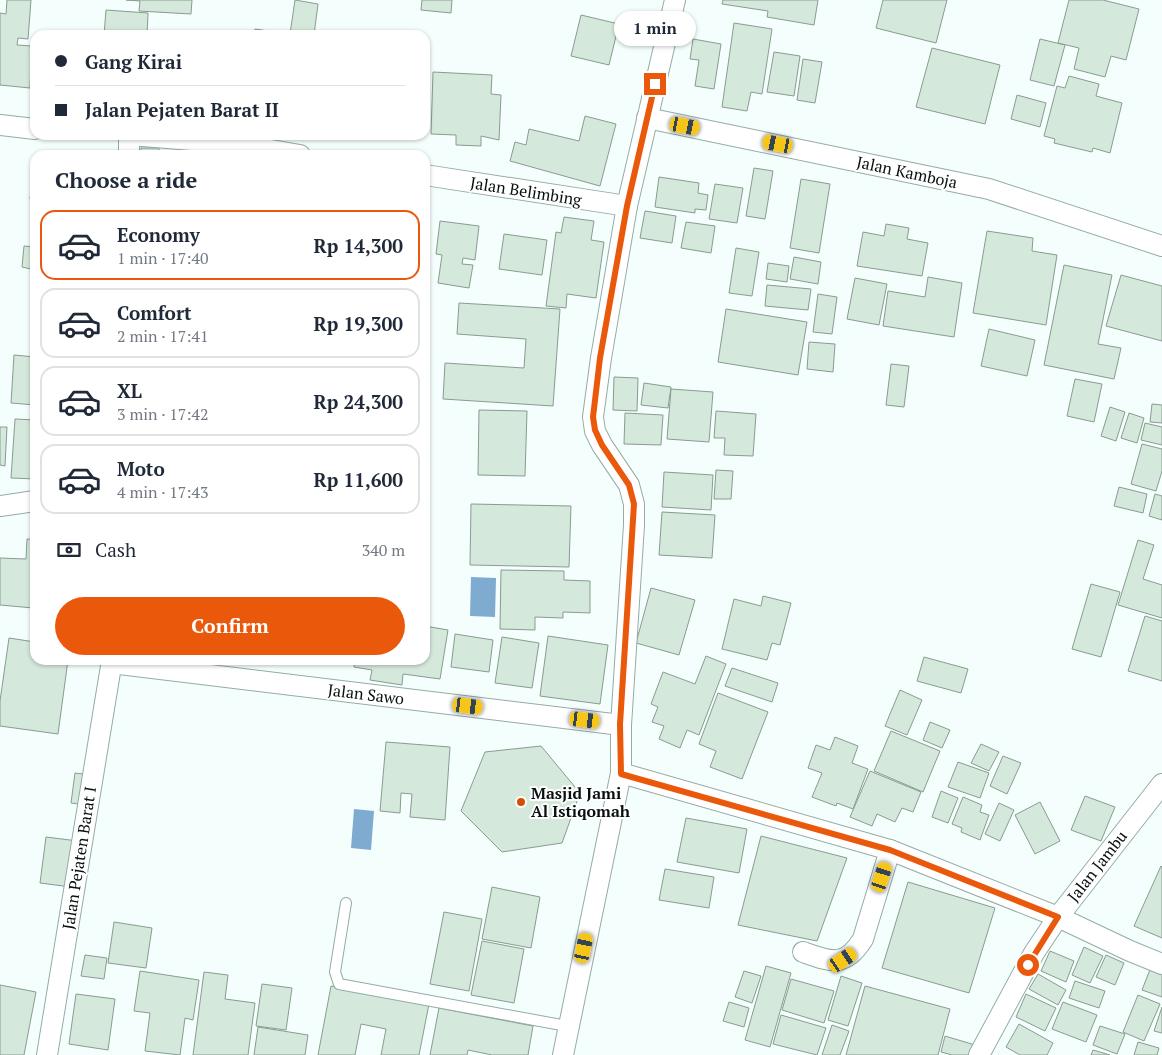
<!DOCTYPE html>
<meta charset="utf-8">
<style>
:root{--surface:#fff;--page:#f6f6f7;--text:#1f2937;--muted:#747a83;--line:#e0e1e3;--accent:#ea580c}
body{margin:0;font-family:"PT Serif",serif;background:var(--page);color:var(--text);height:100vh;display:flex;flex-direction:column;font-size:19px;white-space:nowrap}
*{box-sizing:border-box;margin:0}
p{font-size:16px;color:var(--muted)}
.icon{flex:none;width:28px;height:28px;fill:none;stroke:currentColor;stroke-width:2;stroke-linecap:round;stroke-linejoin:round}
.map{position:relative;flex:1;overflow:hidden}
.drawer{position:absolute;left:30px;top:150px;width:400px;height:515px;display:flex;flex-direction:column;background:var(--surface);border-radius:15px;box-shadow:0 1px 4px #0004}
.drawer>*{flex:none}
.hud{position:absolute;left:30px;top:30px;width:400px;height:110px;border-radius:15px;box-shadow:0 1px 4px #0004;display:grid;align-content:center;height:110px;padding:0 25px;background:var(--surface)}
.end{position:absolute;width:22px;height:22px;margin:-11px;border:6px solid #ea580c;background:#fff;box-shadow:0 0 0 2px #fff}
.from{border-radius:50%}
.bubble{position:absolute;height:35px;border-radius:18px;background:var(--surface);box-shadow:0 1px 4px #0004;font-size:16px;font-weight:800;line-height:35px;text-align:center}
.car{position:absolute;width:15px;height:30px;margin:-15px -8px;border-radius:6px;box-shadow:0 0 4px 1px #0007;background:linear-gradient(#f5c518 24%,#345 0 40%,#f5c518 0 76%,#345 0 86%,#f5c518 0)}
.hud b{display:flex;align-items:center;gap:18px;height:48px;font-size:19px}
.hud b+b{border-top:1px solid var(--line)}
.hud i{width:12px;height:12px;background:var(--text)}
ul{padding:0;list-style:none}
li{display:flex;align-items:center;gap:15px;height:70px;margin:0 10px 8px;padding:0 15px;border:2px solid var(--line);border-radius:15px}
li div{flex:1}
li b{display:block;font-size:19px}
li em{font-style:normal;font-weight:800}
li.current{border-color:var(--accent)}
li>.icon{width:45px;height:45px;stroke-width:1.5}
h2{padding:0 25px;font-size:22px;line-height:60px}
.pay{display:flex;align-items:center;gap:12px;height:55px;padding:0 25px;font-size:19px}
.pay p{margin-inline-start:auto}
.cta{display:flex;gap:10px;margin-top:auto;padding:10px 25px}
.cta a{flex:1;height:58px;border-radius:30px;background:var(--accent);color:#fff;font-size:20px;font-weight:800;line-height:58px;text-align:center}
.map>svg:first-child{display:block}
.water{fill:#7fabd1}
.building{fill:#d4e8db;stroke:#899c90}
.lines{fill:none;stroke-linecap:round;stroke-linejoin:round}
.service-casing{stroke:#93aca8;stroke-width:12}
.minor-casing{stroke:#93aca8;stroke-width:22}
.service{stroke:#fff;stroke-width:10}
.minor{stroke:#fff;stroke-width:20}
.route{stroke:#ea580c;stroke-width:6}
.poi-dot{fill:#d34f05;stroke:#fff;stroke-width:2}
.labels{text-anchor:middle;stroke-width:4;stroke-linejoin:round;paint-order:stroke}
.street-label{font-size:16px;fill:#07100f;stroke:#fff}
.poi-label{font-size:16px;font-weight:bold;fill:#07100f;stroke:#fff;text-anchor:start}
</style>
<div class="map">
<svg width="1162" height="1055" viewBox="0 0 1162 1055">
<rect width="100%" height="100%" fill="#f4fefd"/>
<g class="water">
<path d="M471,577L496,578L495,617L470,616Z"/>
<path d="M354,809L374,811L371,850L351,848Z"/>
</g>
<g class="building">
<path d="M7,0H31L28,39L18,38L17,45L32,46L30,88L0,85V13L6,14Z"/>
<path d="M126,0H192L191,14L139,11L140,1Z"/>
<path d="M295,0L318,4L314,35H254L255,29L290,34Z"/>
<path d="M422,0H452L451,13L421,10Z"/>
<path d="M723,0H818L814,25L767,17L768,11L722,4Z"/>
<path d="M883,0H947L936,43L876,28Z"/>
<path d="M1069,0H1103L1139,9L1126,60L1111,56L1105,77L1074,69L1079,48L1058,43Z"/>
<path d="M106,10L148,13L147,35H104Z"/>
<path d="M581,15L619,24L609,65L571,56Z"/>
<path d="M734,23L772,29L762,94L751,92L747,111L722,107Z"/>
<path d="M39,33L73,35H39Z"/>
<path d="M693,39L721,44L714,89L695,86L699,60L690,59Z"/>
<path d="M1040,39L1065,45L1054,86L1030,80Z"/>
<path d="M932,48L1000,65L985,124L916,107Z"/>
<path d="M774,52L800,56L794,96L767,92Z"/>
<path d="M803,59L822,62L815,103L797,100Z"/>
<path d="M433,72L492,75L491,94L501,95L499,140L481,136V146L456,145V135L431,134Z"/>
<path d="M1069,76L1099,84L1096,96L1122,103L1110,153L1093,148L1092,152L1054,143L1055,139L1044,136L1057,86L1065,88Z"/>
<path d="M1017,95L1046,103L1040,127L1011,119Z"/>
<path d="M585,116L616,124L600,186L510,161L515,142L526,145L529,129L579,141Z"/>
<rect x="141" y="148" width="18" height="7"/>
<path d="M754,168L773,171L765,219L746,216Z"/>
<path d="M33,174H35V199H30Z"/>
<path d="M659,177L699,183L698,193L708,195L706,210L695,209V213L655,207Z"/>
<path d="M801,179L830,184L819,253L790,248Z"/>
<path d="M715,184L743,188L737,223L709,219Z"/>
<path d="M645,211L676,216L672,243L640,238Z"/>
<path d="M564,217L594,221L591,240L604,242L596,298L567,294L566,308L546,306L556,232L561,233Z"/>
<path d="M440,221L479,226L475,260L463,258L462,264L473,265L469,288L438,283L442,255L436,254Z"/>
<path d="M686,222L715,226L711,253L681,248Z"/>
<path d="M886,224L909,228L907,239L928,243L922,276L857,266L863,232L884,236Z"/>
<path d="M987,231L1033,238L1032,251L1057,255L1046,325L973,313Z"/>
<path d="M35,233V270L22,267L24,246L34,247Z"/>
<path d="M504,234L547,240L542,275L499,269Z"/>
<path d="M736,248L759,252L752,296L729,293Z"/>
<path d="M794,257L821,262L818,284L790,279Z"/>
<path d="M768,263L789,266L787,282L766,279Z"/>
<path d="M1064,265L1112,275L1098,344L1121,348L1114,379L1044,365Z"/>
<path d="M1121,275L1162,286V341L1106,326Z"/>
<path d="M928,277L962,283L954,337L883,326L888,291L925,297Z"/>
<path d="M855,278L887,284L879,325L847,319Z"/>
<path d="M767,285L811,289L808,310L765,306Z"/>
<path d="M818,294L837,297L832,334L813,332Z"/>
<path d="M459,303L560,309L553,406L443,399L445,363L524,368L526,339L457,334Z"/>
<path d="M726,309L807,322L798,375L718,362Z"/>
<path d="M989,329L1035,340L1027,376L981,366Z"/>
<path d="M809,342L835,344L833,372L807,369Z"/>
<path d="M14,355L35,357V405L11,403Z"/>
<path d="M891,364L909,366L904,407L886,405Z"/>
<path d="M614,377L638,378L637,411L613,410Z"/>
<path d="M1075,379L1102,384L1094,422L1067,416Z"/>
<path d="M644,383L671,387L668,408L641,405Z"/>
<path d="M671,389L713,392L709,442L667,439Z"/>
<path d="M1152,404L1162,405V423L1150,422Z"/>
<path d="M1110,407L1125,412L1116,441L1101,436Z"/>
<path d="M479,410L527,411L525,476L478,475Z"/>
<path d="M716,411L756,414L753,456L724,455L725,438H714Z"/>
<path d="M625,413L663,415L661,445L624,444Z"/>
<path d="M1129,413L1144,418L1137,443L1121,438Z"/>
<path d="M15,419L35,420V479L11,478Z"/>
<path d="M1145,423L1162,427V445L1141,440Z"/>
<path d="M0,427H7L5,466L0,465Z"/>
<path d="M1142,444L1162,449V471L1156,491L1131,484Z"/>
<path d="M716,470L733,471L731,499H714Z"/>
<path d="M664,472L713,475L711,510L662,507Z"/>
<path d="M1119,487L1147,494L1143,513L1114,506Z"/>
<path d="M1155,494L1162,496V520L1149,516Z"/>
<path d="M471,504L571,506L569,567L470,565Z"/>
<path d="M662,512L715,515L712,558L659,555Z"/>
<path d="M27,539H35L33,608L0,605V558L26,559Z"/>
<path d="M1138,540L1154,545L1143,579L1162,585V618L1118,605Z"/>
<path d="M501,570L564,571V580L590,581V613L563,612V618L535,617V630L500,629Z"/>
<path d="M1091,584L1120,592L1101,657L1072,649Z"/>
<path d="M651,588L695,600L679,655L636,643Z"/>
<path d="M763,596L791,603L780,645L772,643L767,660L722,649L734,599L761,606Z"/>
<path d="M1145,616L1162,621V681L1128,671Z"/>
<path d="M425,626L448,630L440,679L403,674L402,685L370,680L372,670L354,667L355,660H425Z"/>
<path d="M455,634L493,640L489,672L451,667Z"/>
<path d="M548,636L608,645L600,704L540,696Z"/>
<path d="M502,637L539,643L532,688L495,683Z"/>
<path d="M9,638L35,642V660H68L58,734L0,726V701Z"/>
<path d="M706,656L726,664L699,735L687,730L680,748L659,739L664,726L652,722L658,707L651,704L663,672L695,684Z"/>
<path d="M924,657L968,669L961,693L917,681Z"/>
<path d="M732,668L778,683L772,702L725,686Z"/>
<path d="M900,690L922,700L907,735L885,726Z"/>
<path d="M718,693L768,712L742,779L710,767L716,751L699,744Z"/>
<path d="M930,722L950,730L942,748L923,740Z"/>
<path d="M891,731L940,751L923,792L874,771Z"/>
<path d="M835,737L858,746L852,763L868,769L853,809L837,803L836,806L812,797L822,773L808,768L816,745L830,750Z"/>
<path d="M386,742L450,747L445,820L410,817L412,794L401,793L400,813L380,811Z"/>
<path d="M981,744L999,752L989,771L971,763Z"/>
<path d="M541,746L580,793L562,843L502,852L461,811L485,752Z"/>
<path d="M1003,756L1021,763L1007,794L990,786Z"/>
<path d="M958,762L989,773L980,798L948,787Z"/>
<path d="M870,771L921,792L913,812L902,808L895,822L877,814L872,826L850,817Z"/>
<path d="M75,773L91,775L86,805L71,803Z"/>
<path d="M941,791L958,798L948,823L932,817Z"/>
<path d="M1085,796L1115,807L1101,841L1071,830Z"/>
<path d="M963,797L982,805L980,812L989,815L980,840L961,832L962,828L952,824Z"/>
<path d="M1040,802L1060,841L1035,854L1015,815Z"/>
<path d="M999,803L1014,810L1000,841L985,834Z"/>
<path d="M686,818L747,829L739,873L677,862Z"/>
<path d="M761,836L847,858L817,941L738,925Z"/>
<path d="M46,837L78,841L71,887L40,883Z"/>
<path d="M1161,866L1162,867V938L1134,926Z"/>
<path d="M665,869L714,877L709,908L659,900Z"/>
<path d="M908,882L995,908L969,993L882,968Z"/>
<path d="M492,887L540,897L531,948L482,939Z"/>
<path d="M444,912L482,919L469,991L430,984Z"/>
<path d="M114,922L152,928L146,968L108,963Z"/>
<path d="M482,941L524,949L514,1003L471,995Z"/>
<path d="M1084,947L1103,956L1090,983L1072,975Z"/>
<path d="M1050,951L1074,961L1066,982L1041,971Z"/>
<path d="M85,955L107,958L104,979L81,976Z"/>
<path d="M1106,955L1124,963L1115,985L1096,977Z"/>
<path d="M766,966L791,973L770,1047L745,1040Z"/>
<path d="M1151,967L1162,971V997L1142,990Z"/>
<path d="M140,971L199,980L193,1020L185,1018L180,1055L145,1051L150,1013L134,1011Z"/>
<path d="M744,971L761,976L752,1003L735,997Z"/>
<path d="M204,972L228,975L225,999L255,1003L248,1055H193Z"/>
<path d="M1038,974L1066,990L1058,1005L1029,989Z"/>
<path d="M841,976L862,983L848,1026L828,1020Z"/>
<path d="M791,979L834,991L824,1023L782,1010Z"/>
<path d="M1075,981L1105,991L1099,1008L1069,998Z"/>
<path d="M262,984L292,988L286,1030L256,1026Z"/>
<path d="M0,985L36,992L24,1055H0Z"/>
<path d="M331,986L429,1004L419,1055H381L386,1029L361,1024L355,1055H318Z"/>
<path d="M865,986L950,1009L938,1055H846Z"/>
<path d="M76,994L115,999L108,1050L69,1044Z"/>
<path d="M1026,994L1056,1008L1045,1031L1016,1017Z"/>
<path d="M1138,995L1160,1004L1144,1041L1123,1032Z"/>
<path d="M729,1002L749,1008L744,1027L723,1021Z"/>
<path d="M1063,1002L1097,1015L1086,1042L1052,1029Z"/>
<path d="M1162,1007V1033L1154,1031Z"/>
<path d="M439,1008L533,1026L528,1055H492L468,1050L467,1055H430Z"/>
<path d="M781,1015L826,1028L817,1055L773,1044Z"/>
<path d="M1019,1024L1053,1043L1047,1055H1020L1006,1047Z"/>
<path d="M832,1025L849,1031L840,1055H822Z"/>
<path d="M1100,1026L1125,1034L1117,1054L1093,1045Z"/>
<path d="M258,1027L308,1035L305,1055H254Z"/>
<path d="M945,1036L975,1045L972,1055H952L941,1052Z"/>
<path d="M1138,1042L1159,1048L1157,1055H1134Z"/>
<path d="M1093,1050L1110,1055H1091Z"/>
</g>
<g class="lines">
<g class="service-casing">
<path id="service" d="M346,903L335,972L339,984L567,1026"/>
</g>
<g class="minor-casing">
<g id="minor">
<path d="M647,118L989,189L1162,246"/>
<path d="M0,125L35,129"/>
<path d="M130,135L229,143L300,155"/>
<path d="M129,155V135"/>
<path d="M425,175L627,206"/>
<path d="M0,506L35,501"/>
<path d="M111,663L621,725"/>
<path d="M621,773L890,850L1058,917L1130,951L1162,964"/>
<path d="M803,952C831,962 845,968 863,939L890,850"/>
<path d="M47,1055L112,660"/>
<path d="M563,1055L621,773V725L634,525V504L629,485L602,445L595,431L593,417L601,358L627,206L675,0"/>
<path d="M979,1055L1034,953L1058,917L1162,784"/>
</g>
</g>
<use href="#service" class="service"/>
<use href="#minor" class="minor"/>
</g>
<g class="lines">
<path class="route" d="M655,84L627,206L600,358L593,417L595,430L602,445L629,485L634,504L620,724L621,774L890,850L1058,917L1028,965"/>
</g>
<circle class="poi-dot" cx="521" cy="802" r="5"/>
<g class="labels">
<g class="street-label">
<text transform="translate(907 172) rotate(12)" y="6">Jalan Kamboja</text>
<text transform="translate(526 191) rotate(9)" y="6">Jalan Belimbing</text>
<text transform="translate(366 694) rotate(7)" y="6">Jalan Sawo</text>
<text transform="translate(79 858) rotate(-81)" y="6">Jalan Pejaten Barat I</text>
<text transform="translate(1097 866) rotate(-52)" y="6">Jalan Jambu</text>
</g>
<g class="poi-label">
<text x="531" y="799">Masjid Jami<tspan x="531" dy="18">Al Istiqomah</tspan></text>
</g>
</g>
</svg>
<i class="end from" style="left:1028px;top:965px"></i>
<i class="end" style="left:655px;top:84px"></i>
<div class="bubble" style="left:614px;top:11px;width:82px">1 min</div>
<i class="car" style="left:685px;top:126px;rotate:101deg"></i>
<i class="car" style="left:778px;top:144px;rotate:281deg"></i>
<i class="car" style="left:468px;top:706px;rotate:97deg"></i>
<i class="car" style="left:585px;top:720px;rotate:97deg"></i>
<i class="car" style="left:882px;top:877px;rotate:18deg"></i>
<i class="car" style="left:584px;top:948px;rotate:12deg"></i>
<i class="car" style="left:843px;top:960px;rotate:56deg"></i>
<div class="hud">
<b><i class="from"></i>Gang Kirai</b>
<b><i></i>Jalan Pejaten Barat II</b>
</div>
<section class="drawer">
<h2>Choose a ride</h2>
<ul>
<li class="current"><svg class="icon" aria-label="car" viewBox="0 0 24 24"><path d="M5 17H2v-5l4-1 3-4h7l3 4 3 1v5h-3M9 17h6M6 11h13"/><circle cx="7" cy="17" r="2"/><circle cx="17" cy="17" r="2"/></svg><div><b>Economy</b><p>1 min · 17:40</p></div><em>Rp 14,300</em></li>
<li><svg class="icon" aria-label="car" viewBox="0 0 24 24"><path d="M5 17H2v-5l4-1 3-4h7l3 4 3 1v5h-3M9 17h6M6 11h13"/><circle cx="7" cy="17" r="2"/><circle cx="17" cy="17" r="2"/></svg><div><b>Comfort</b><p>2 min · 17:41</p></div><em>Rp 19,300</em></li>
<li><svg class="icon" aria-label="car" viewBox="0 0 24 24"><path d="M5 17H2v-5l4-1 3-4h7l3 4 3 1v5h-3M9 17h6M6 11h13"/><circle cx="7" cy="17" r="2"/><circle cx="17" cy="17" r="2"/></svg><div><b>XL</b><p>3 min · 17:42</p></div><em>Rp 24,300</em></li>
<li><svg class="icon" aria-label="car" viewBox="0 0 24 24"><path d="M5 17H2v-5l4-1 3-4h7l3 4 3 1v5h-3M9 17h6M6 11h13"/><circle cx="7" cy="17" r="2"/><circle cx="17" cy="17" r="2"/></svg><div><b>Moto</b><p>4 min · 17:43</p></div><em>Rp 11,600</em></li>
</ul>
<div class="pay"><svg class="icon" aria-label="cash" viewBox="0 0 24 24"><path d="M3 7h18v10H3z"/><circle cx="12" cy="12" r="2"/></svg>Cash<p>340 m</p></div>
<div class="cta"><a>Confirm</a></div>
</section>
</div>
